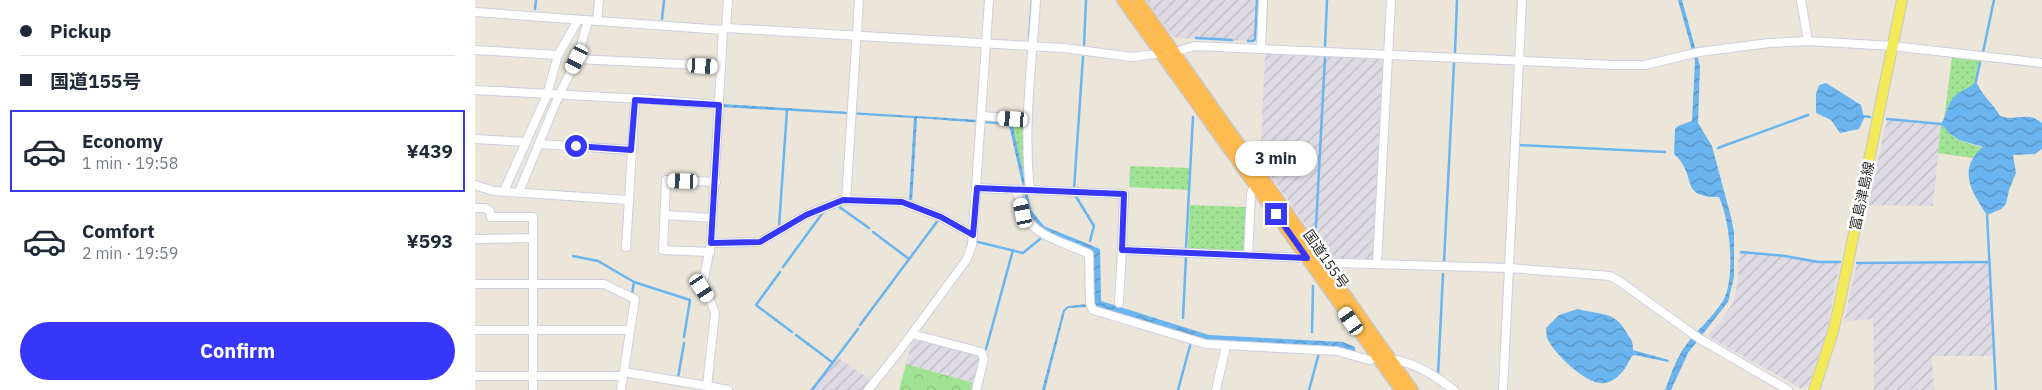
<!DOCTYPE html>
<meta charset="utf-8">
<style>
:root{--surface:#fff;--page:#f2f2f3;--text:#1f2937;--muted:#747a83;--line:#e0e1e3;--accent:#3637fb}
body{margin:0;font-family:"IBM Plex Sans","Noto Sans JP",sans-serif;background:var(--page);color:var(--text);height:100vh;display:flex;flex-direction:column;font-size:19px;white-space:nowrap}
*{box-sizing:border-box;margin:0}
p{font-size:16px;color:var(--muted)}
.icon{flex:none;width:28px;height:28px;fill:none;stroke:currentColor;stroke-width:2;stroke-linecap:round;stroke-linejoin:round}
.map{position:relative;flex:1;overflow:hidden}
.panel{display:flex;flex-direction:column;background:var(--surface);width:475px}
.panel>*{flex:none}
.top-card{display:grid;align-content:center;height:110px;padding:0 20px;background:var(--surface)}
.end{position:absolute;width:22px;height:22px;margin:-11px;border:6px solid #3637fb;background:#fff;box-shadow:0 0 0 2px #fff}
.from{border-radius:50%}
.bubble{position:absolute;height:35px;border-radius:18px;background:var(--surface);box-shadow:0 1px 4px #0004;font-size:16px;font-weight:700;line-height:35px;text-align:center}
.car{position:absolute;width:15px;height:30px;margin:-15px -8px;border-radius:6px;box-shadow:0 0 4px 1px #0007;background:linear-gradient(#fff 24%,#345 0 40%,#fff 0 76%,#345 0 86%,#fff 0)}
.top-card b{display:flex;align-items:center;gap:18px;height:48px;font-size:19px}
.top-card b+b{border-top:1px solid var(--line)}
.top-card i{width:12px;height:12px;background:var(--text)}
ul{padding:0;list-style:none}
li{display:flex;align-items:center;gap:15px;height:82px;margin:0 10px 8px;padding:0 10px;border:2px solid transparent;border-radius:0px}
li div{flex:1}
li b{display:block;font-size:19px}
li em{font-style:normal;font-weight:700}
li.selected{border-color:var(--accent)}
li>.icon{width:45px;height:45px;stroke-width:1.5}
.primary-button{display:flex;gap:10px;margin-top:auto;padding:10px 20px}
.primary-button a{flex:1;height:58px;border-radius:30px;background:var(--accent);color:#fff;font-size:20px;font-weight:700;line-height:58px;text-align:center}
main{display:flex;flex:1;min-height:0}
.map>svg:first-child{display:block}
.industrial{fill:url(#industrial-furrows)}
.grass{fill:url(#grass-dots)}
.park{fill:url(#park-crowns)}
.water{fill:url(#water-waves)}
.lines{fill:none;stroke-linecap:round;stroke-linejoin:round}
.stream{stroke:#6ab4ef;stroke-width:2.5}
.minor-casing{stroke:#cecfe1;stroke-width:10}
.major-casing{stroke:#c7c7c7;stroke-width:12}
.highway-casing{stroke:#c7c7c7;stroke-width:14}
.minor{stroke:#fff;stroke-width:8}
.major{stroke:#f1e958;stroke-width:10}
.highway{stroke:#ffbb50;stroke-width:11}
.route{stroke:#3637fb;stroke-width:6}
.labels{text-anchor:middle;stroke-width:5;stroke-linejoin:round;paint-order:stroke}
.street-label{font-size:14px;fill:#282828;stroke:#fff}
</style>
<main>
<section class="panel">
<div class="top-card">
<b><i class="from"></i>Pickup</b>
<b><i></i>国道155号</b>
</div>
<ul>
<li class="selected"><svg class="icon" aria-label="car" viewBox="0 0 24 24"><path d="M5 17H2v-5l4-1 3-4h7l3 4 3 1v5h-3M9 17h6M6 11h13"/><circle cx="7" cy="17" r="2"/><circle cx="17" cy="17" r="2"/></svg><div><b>Economy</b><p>1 min · 19:58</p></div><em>¥439</em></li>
<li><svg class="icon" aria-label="car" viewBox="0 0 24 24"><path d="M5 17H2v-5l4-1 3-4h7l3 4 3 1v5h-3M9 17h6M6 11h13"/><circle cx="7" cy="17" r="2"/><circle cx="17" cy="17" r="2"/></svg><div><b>Comfort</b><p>2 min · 19:59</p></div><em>¥593</em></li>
</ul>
<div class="primary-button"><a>Confirm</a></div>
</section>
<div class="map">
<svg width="1567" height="390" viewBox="0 0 1567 390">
<defs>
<pattern id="industrial-furrows" width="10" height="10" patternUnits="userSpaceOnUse" patternTransform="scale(1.25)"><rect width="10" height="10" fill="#dedae3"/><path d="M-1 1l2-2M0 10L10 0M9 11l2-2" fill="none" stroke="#bebbc3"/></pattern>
<pattern id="grass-dots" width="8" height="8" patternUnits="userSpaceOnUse" patternTransform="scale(1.25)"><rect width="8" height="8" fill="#a1e394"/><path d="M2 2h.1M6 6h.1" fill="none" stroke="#8bc380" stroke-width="1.8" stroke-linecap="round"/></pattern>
<pattern id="park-crowns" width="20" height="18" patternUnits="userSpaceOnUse" patternTransform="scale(1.25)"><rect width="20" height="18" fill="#a1e394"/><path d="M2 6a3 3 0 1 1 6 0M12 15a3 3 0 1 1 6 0" fill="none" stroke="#8bc380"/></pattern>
<pattern id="water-waves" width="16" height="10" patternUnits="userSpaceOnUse" patternTransform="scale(1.25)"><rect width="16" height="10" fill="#6ab4ef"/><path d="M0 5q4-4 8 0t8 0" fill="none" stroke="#5792c2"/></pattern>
</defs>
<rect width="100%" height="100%" fill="#ebe6d9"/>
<g class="industrial">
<path d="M671,0H782L780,39L778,41L703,38L697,36Z"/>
<path d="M794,53L908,58L910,61L900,255L897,259H857L853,256L785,161L790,56Z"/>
<path d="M1412,119L1466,124L1458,206L1393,205Z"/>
<path d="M1264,251L1310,256L1343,262H1365L1351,335L1333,386L1327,389L1232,336L1247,319L1259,301L1263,279Z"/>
<path d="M1514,262L1519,356H1457L1459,390H1399L1398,319L1369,321L1382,263Z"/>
<path d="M442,340L503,355L505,360L499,383L431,364L437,341Z"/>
<path d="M361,356L397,381L390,390H335Z"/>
</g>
<g class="grass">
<path d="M1477,57L1507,60L1501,81L1497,87L1481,95L1475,103L1469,119Z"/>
<path d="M551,121L554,187H551L537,122Z"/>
<path d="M1466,124L1474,133L1483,140L1508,148L1497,158L1463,153Z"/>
<path d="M655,166L714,168L713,190L654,187Z"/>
<path d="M715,205L772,207L771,249L768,252L713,249Z"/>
</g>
<path class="park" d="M431,364L499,383L497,390H424Z"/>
<g class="water">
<path d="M1203,0H1207L1225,66L1223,123L1237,146L1256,217L1259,232V277L1253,302L1213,353L1196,390H1190C1196,375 1201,358 1211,345C1222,330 1238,317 1248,301C1261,279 1255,220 1244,197C1202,197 1224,176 1199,154L1200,129L1203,126L1217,121L1220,61Z"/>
<path d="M1501,81C1506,95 1518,103 1525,116C1541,122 1552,110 1567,123V149L1560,154L1538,155L1541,173L1534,190L1531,204L1526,209L1512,215C1496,191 1482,169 1508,147L1484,140L1474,133L1466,124C1472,115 1472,102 1481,95C1488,89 1495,89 1501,81Z"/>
<path d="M1351,83L1386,105L1389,118L1384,129L1365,133L1356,120L1341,113V94L1344,85Z"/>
<path d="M247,104L537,122L556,210L569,226L625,249L626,301L734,335L868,342L880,347V354L733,343L618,308L619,253L569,231L554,214L534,125L442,118L437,203L434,201L439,118L247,107Z"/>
<path d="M612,304V307L593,308L590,311L570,390H567L588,310L593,306Z"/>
<path d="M1103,309C1128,316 1140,310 1153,335C1157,340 1158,343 1158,350L1194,360L1193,362L1160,355L1157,356C1151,367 1145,380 1130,383C1112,386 1081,355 1073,340C1071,337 1072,332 1071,328L1084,315Z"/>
</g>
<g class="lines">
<g class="stream">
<path d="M60,9L61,0"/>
<path d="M187,19L189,0"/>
<path d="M554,38L557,0"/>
<path d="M721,38L757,40"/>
<path d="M773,41H778L780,39L782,0"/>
<path d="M609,45L611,0"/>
<path d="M850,46L852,0"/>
<path d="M980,52L982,0"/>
<path d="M1508,52L1519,0"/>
<path d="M1501,81L1505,63"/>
<path d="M1387,116L1395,117"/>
<path d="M1412,119L1467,124"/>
<path d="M1043,145L1190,152"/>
<path d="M1243,148L1333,115"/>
<path d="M599,189L608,57"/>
<path d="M600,195L619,226L615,241"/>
<path d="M363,206L394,228"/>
<path d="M1512,215L1521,390"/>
<path d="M304,227L312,110"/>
<path d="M841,227L850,57"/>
<path d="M398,232L434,259"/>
<path d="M503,242L548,253L565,239"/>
<path d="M711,247L718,117"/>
<path d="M1266,252L1310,256L1343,262H1365"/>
<path d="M98,256L123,261L159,282L215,300L209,337"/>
<path d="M969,262L979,63"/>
<path d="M1382,263L1514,262"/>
<path d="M308,267L349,211"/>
<path d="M305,272L281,305L317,332"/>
<path d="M157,294L159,282"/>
<path d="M708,318L711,256"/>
<path d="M385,325L464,219L466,221"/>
<path d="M837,332L838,286"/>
<path d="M321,335L357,362"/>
<path d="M511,349L538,250"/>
<path d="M963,375L968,274"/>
<path d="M206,378H203L209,343"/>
<path d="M337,390L383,329"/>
<path d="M703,390L716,342"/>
<path d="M834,390L844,353"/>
</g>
<g class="minor-casing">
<g id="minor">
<path d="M1326,0L1333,41"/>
<path d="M0,12L248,30L251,28L589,48L656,57L699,52L720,46L1138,65H1170L1224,52L1294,43L1333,41L1417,46L1567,63"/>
<path d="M122,21L124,0"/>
<path d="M251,28L253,0"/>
<path d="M786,48L788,0"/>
<path d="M0,50L83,55"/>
<path d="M102,59L246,66"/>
<path d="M0,90L168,99L244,105"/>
<path d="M507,116L553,120"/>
<path d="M0,139L51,142"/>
<path d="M64,144L156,150"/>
<path d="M0,185L19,191L154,200L160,100"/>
<path d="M502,188L649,194L647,250L832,258"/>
<path d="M540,190C546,198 545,207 549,215C562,238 592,243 614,254L615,304L618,310L731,344L862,351L894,360L902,357"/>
<path d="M555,190C548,127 557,63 561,0"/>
<path d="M29,191L72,95L83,55L103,20"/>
<path d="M44,192L84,95L102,59L113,21"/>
<path d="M371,200L384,0"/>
<path d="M0,208H10L15,211L16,217H58V390"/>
<path d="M190,215L238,218"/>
<path d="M0,239L58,238"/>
<path d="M236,243L285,242L331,215L368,200L427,202L466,217L498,235"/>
<path d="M151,247L154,200"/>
<path d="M235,252L188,250L191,180L241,182"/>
<path d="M773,255L776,194L779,185"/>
<path d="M849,264L863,263L1034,268L1135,276L1144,281L1225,339L1313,390"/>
<path d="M902,264L916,0"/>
<path d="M0,284H129L160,299L146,390"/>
<path d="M644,303L647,250"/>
<path d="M0,330H155"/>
<path d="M437,334L506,352L509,359L501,390"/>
<path d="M916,359C941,363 959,375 979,390"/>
<path d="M149,372L232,386L240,313L236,302L227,288L236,243L248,30"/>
<path d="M0,376H148"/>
<path d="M232,386L253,390"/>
<path d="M393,390L422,354L492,259L497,245L514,0"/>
<path d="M741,390L751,346"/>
<path d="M1028,390L1047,0"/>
</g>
</g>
<g class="major-casing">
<path id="major" d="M1339,390L1358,332L1364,306L1427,0"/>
</g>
<g class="highway-casing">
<g id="highway">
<path d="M648,0L926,390"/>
<path d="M662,0L937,390"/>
</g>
</g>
<use href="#minor" class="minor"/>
<use href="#major" class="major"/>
<use href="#highway" class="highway"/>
</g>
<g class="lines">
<path class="route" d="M101,146L156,150L160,100L244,105L236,243L285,242L331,215L368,200L427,202L466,217L498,235L502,188L649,194L647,250L832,258L801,214"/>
</g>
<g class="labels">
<g class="street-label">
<text transform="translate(1387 196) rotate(-78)" y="5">富島津島線</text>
<text transform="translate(851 259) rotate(55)" y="5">国道155号</text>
</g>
</g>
</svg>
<i class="end from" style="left:101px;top:146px"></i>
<i class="end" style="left:801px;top:214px"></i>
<div class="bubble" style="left:760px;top:141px;width:82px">3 min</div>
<i class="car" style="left:102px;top:59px;rotate:207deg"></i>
<i class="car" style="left:228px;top:66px;rotate:93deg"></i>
<i class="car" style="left:538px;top:119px;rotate:274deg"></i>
<i class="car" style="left:208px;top:181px;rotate:272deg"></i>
<i class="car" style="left:548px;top:213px;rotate:348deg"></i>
<i class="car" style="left:227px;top:288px;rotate:146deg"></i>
<i class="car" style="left:876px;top:321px;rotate:325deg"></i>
</div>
</main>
